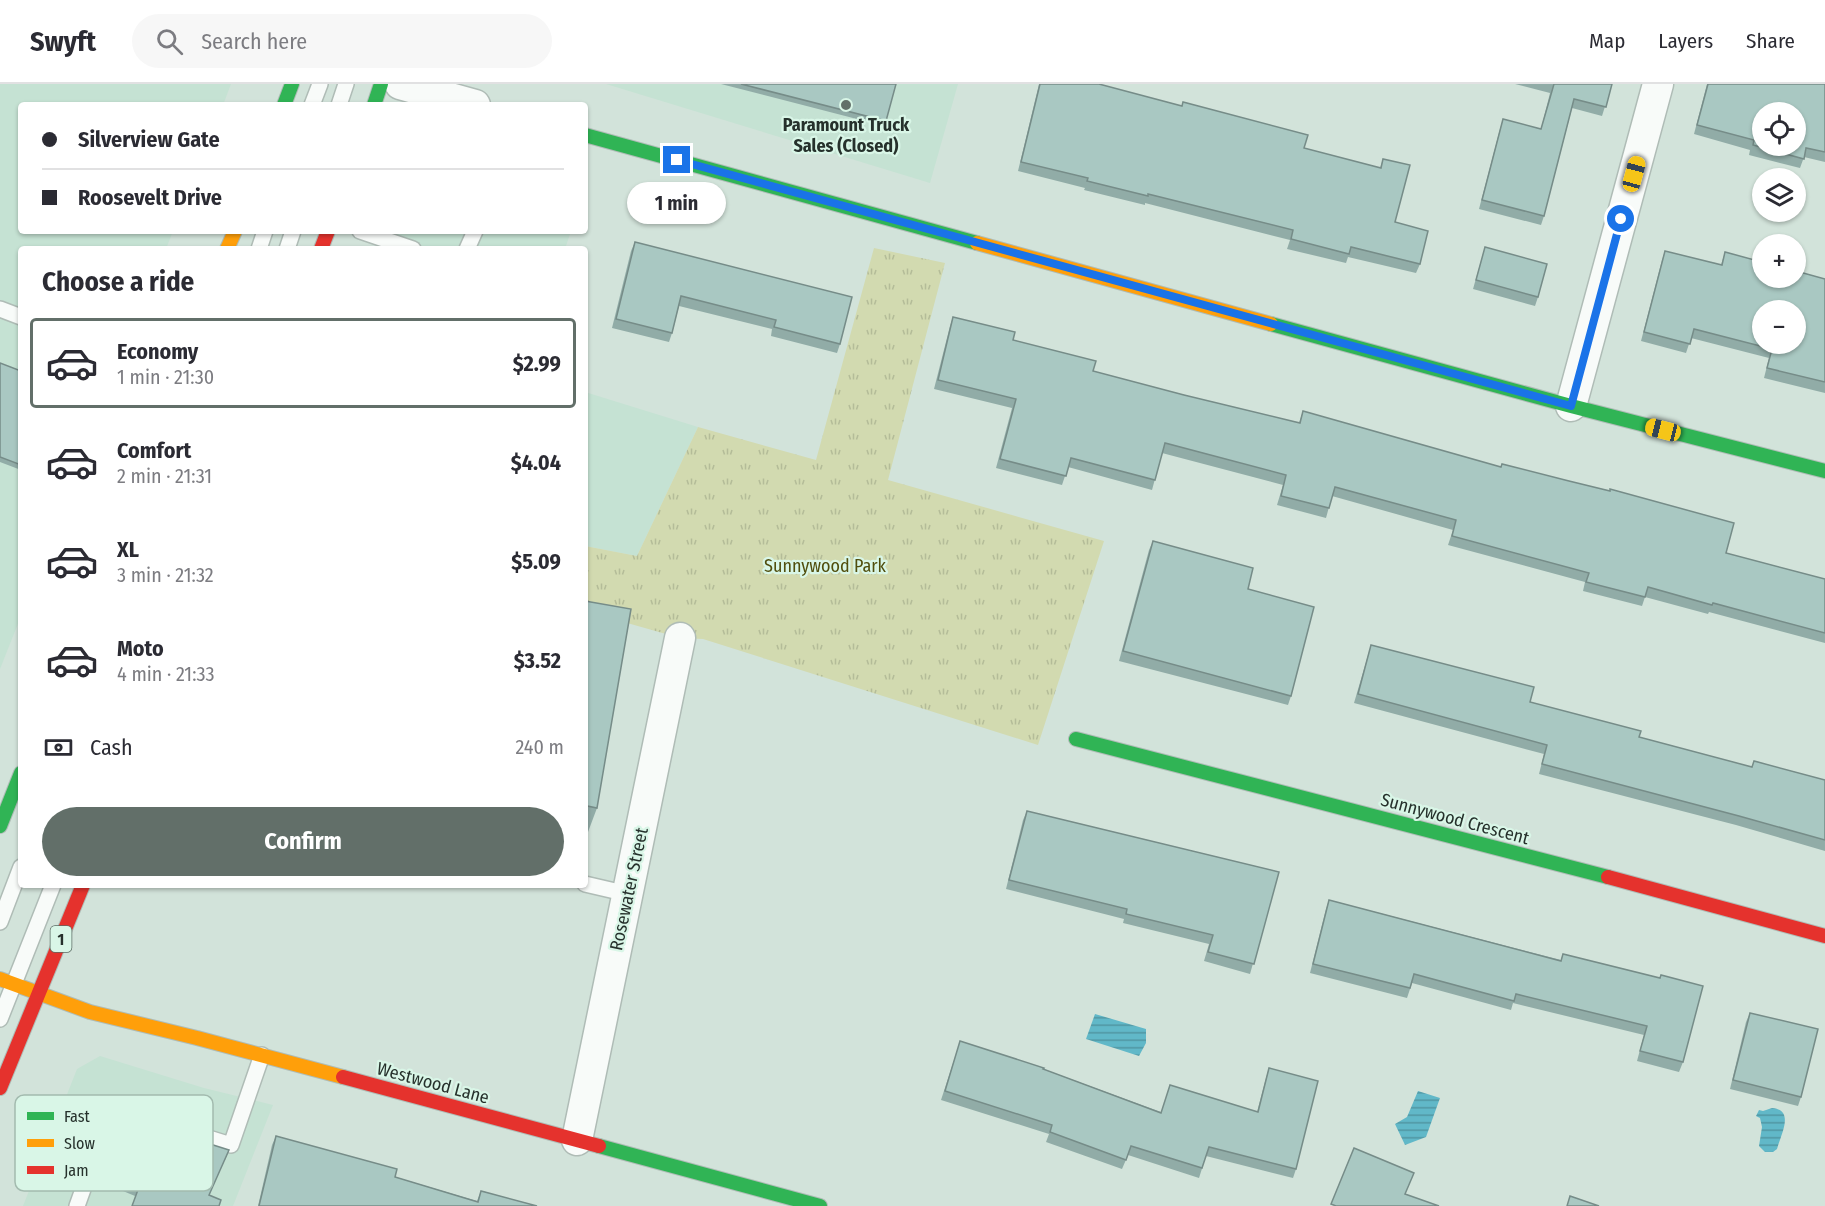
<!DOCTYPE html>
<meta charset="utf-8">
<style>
:root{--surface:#fff;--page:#f7f7f7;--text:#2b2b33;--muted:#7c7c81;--line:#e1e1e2;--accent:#626f69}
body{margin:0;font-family:"Fira Sans Condensed",sans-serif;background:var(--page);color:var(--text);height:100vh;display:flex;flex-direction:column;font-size:22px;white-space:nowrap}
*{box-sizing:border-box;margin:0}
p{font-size:20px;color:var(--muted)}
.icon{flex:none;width:33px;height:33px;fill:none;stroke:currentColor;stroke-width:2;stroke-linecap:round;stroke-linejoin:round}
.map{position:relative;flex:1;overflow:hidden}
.panel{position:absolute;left:18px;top:162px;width:570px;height:642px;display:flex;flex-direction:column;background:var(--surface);border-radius:6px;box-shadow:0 2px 4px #0004}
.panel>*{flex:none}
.guide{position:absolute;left:18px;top:18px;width:570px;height:132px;border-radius:6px;box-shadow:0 2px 4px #0004;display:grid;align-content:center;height:132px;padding:0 24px;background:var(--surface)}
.fabs{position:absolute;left:1752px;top:18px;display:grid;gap:12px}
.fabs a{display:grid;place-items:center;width:54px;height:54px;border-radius:50%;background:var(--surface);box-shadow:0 2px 4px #0004;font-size:30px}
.end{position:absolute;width:27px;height:27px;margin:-14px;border:8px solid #1a73e8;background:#fff;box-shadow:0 0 0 3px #fff}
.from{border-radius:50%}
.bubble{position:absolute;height:42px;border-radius:21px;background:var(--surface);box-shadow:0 2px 4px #0004;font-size:20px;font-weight:700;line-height:42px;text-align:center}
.car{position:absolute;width:18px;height:36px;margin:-18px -9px;border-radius:8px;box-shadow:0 0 4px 2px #0007;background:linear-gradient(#f5c518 24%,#345 0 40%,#f5c518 0 76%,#345 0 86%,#f5c518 0)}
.guide b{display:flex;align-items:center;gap:21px;height:57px;font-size:22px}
.guide b+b{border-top:2px solid var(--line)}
.guide i{width:15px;height:15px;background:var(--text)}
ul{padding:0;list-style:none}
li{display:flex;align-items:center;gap:18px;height:90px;margin:0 12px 9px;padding:0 12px;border:3px solid transparent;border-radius:6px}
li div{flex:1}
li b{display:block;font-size:22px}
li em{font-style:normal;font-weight:700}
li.active{border-color:var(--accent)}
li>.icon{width:54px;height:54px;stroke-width:1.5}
h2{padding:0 24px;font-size:27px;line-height:72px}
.pay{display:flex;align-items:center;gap:15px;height:66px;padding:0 24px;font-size:22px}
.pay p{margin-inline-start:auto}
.cta{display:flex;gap:12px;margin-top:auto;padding:12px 24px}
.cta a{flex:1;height:69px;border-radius:36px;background:var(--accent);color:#fff;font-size:24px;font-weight:700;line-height:69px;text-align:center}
header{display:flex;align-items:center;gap:36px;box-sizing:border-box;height:84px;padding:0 30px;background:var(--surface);border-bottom:2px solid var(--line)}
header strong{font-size:28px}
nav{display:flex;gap:33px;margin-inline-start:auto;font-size:21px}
.search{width:420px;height:54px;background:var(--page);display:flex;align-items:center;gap:15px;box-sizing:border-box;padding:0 21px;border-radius:33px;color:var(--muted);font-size:22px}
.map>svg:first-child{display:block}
.built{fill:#c5e2d3}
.park{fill:url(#park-tufts)}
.water{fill:url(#water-rules)}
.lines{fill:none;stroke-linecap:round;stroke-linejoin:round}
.lane-casing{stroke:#afbcb6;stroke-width:18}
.street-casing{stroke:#afbcb6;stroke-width:33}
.fast-casing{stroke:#afbcb6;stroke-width:16}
.slow-casing{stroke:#afbcb6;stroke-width:16}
.jam-casing{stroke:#afbcb6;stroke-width:16}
.lane{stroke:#f8fbf9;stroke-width:15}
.street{stroke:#f8fbf9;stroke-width:30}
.fast{stroke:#30b455;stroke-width:14}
.slow{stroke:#ff9f0a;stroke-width:14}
.jam{stroke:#e5322d;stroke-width:14}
.wall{fill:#91aca7}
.building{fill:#a9c8c2;stroke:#768c88;stroke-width:1.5;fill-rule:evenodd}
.route{stroke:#1a73e8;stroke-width:8}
.poi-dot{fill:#626f69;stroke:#d9f6e7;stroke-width:2}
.labels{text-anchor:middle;stroke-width:4.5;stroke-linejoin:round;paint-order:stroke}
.shield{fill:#d9f6e7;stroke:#5c6c64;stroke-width:1.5}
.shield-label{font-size:16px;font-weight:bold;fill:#26312c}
.poi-label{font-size:18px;font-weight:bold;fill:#26312c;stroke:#d9f6e7}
.park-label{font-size:18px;fill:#504e0d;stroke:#d9f6e7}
.street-label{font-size:18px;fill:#26312c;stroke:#d9f6e7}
.key{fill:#d9f6e7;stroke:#a3bbaf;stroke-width:1.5}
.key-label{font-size:16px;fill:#26312c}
</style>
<header>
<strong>Swyft</strong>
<div class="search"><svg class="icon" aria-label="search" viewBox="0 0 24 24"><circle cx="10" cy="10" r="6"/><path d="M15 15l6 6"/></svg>Search here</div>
<nav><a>Map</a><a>Layers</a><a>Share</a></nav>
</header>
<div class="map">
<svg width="1825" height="1122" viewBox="0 0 1825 1122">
<defs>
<pattern id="park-tufts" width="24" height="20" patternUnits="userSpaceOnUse" patternTransform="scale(1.5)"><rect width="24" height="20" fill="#d2dab0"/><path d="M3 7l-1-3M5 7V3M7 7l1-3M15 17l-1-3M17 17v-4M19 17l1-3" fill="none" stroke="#b4bc98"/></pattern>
<pattern id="water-rules" width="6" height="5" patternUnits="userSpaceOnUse" patternTransform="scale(1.5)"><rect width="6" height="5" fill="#61b8c8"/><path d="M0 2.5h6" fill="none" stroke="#5096a3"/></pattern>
</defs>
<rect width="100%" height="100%" fill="#d2e3da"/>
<g class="built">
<path d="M0,0H231L223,21H21V147H173L166,165H21V532L0,585Z"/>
<path d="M606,0H958L930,99Z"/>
<path d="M383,147H571L565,165H377Z"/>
<path d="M585,308L698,343L637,472L585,462Z"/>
<path d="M100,972L204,1004L273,1021L233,1122H23L77,985Z"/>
</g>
<path class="park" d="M874,164L945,179L888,396L1104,457L1038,661L703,555L680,554L585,527V462L637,472L698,343L816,376Z"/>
<g class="water">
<path d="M1095,930L1146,945V959L1139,972L1086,955Z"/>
<path d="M1418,1007L1440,1014L1426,1053L1405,1061L1395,1040L1407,1033Z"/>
<path d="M1772,1024C1795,1026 1781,1050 1777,1065L1773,1068H1765L1759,1062L1762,1043L1760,1034L1756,1032L1759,1026L1763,1027Z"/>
</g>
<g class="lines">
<g class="lane-casing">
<g id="lane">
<path d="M312,21L320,0"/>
<path d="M339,21L346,0"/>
<path d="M360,147L413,165"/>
<path d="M259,165L265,147"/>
<path d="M287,165L293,147"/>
<path d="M467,165L475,147"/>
<path d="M0,225L21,233"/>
<path d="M585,800L628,810"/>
<path d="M0,838L21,783"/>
<path d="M0,935L53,801"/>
<path d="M77,1122L112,1024L231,1061L262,971"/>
</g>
</g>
<g class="street-casing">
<g id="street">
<path d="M400,0L475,21"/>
<path d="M1571,322L1658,0"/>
<path d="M577,1056L680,554"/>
</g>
</g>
<g class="fast-casing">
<g id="fast">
<path d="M284,21L292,0"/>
<path d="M374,21L381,0"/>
<path d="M585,51L977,159"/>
<path d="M1271,240L1571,322L1825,387"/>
<path d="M1076,655L1608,793"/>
<path d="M0,742L21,689"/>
<path d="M599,1062L820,1122"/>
</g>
</g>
<g class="slow-casing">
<g id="slow">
<path d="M977,159L1271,240"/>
<path d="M227,165L235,147"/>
<path d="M0,895L90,928L197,954L343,993"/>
</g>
</g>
<g class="jam-casing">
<g id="jam">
<path d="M321,165L328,147"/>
<path d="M1608,793L1825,852"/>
<path d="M343,993L599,1062"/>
<path d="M0,1004L83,801"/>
</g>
</g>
<use href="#lane" class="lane"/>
<use href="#street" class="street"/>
<use href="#fast" class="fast"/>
<use href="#slow" class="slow"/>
<use href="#jam" class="jam"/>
</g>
<g class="wall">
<path d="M721,0H896L884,42Z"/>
<path d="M1039,0H1099L1304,64L1380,84L1383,75L1395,138L1420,180L1416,189L1348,173L1346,179L1287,165L1290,156L1145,119V121L1084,106L1085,104L1018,87Z"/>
<path d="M1515,0H1612L1602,32L1572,24L1544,132L1541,141L1479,125L1500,45L1503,35L1541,45L1550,9Z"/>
<path d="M1707,0H1825V78L1804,73L1800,84L1749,71L1750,66L1694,50Z"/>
<path d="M635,158L840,260L837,269L771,252L772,245L679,222L672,249L669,258L612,244L631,167Z"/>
<path d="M1485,163L1538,213L1535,222L1473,205Z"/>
<path d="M1665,167L1721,181L1725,168L1825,195V309L1764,294L1769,274L1691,254L1686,269L1641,257L1662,176Z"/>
<path d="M953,233L1093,287L1184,311L1299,339L1303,327L1726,469L1825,495V559L1709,528L1708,530L1645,513L1642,522L1583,507L1585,498L1448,461L1453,446L1332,412L1326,434L1277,421L1283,401L1162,369L1152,406L1068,383L1062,401L996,384L1012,324L934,305L950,242Z"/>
<path d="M0,279L21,287V386L0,378Z"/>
<path d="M1153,457L1248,505L1291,612L1288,621L1119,577L1149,466Z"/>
<path d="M585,517L597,724L588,748L585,747Z"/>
<path d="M1371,561L1530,618L1639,653L1752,683L1754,677L1825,696V767L1736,741L1539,690L1544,670L1354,619Z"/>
<path d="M1027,727L1279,788L1250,890L1204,877L1209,860L1123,839L1124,835L1006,805L1023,736Z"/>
<path d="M1329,816L1561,876L1563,870L1660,894L1683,978L1679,988L1637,977L1644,951L1513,919L1511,926L1412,899L1407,914L1310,889L1326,825Z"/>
<path d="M1750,929L1801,1013L1798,1022L1730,1005L1746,938Z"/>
<path d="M957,967L1043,985L1161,1028H1257L1266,994L1269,984L1296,1085L1293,1094L1206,1072L1199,1094L1128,1071L1122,1085L1046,1058L1049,1050L941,1016Z"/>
<path d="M131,1050L229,1066L225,1076L135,1112L111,1102Z"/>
<path d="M276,1052L395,1093L477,1117L481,1107L537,1122H258L272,1061Z"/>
</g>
<g class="building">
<path d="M741,0H896L886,37Z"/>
<path d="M1040,0H1099L1182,22L1183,18L1308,51L1304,64L1381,84L1383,75L1410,81L1395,138L1428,147L1420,180L1351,163L1349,170L1291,155L1293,146L1148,110V112L1087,97L1088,94L1021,78Z"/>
<path d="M1554,0H1612L1606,23L1574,15L1544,132L1482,116L1503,35L1541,45Z"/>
<path d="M1708,0H1825V68L1806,64L1804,75L1753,61L1754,56L1697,41ZM1762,28H1796V62H1762Z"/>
<path d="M635,158L852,213L840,260L774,243L776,236L681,212L672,249L616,235Z"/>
<path d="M1485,163L1547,180L1538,213L1476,196Z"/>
<path d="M1665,167L1722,181L1725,168L1762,178V194H1796V187L1825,195V298L1767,284L1772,265L1694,245L1690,260L1644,248ZM1762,226H1796V260H1762Z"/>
<path d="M953,233L1015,248L1013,256L1096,277L1093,287L1184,311L1300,339L1303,327L1501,383L1502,380L1569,397L1610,407V405L1734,439L1726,469L1825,495V549L1713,519L1712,521L1648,503L1645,513L1586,498L1589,489L1452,452L1456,436L1335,403L1329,424L1281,412L1286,391L1165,359L1155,396L1071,374L1066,392L1000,375L1016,315L938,296Z"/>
<path d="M0,279L21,287V381L0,373Z"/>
<path d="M1153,457L1253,484L1248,505L1314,523L1291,612L1123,567Z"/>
<path d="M585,517L631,525L597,724L587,722L585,732Z"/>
<path d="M1371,561L1534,603L1530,618L1641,647L1639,653L1752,683L1754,677L1825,696V756L1739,732L1542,680L1547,661L1358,610Z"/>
<path d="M1027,727L1279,788L1254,880L1208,868L1213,851L1126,830L1127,825L1009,796Z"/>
<path d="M1329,816L1561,877L1563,870L1660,894L1661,891L1703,902L1683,978L1640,967L1647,942L1516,910L1514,917L1414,890L1410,904L1313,880Z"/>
<path d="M1750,929L1818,945L1801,1013L1733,996Z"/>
<path d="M960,957L1044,984L1043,985L1161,1029L1170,1001L1258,1028L1269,984L1318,997L1296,1085L1209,1063L1202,1084L1131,1062L1126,1076L1050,1048L1052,1041L945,1007Z"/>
<path d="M150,1041L229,1066L209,1111L221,1116L219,1122H132L139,1103L114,1093L131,1050Z"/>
<path d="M276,1052L397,1085L395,1093L478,1118L481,1107L537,1122H259Z"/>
<path d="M1354,1064L1414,1089L1405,1110L1439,1122H1336L1331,1120Z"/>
<path d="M1570,1112L1599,1122H1567Z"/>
</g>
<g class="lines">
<path class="route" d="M677,76L1571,322L1621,135"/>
</g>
<circle class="poi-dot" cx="846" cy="21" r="6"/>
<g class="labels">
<rect class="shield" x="50.5" y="842" width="21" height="26" rx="4.5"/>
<g class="shield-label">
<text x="61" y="861">1</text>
</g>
<g class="poi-label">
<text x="846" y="47">Paramount Truck<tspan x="846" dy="21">Sales (Closed)</tspan></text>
</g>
<g class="park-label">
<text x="825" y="488">Sunnywood Park</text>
</g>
<g class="street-label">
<text transform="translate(1455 735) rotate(15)" y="6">Sunnywood Crescent</text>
<text transform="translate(629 805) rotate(-78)" y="6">Rosewater Street</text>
<text transform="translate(433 999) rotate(15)" y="6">Westwood Lane</text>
</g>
</g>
<rect x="15" y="1011" width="198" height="96" rx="9" class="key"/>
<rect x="27" y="1028" width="27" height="8" fill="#30b455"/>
<rect x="27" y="1055" width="27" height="8" fill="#ff9f0a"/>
<rect x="27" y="1082" width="27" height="8" fill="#e5322d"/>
<g class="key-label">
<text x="64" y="1038">Fast</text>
<text x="64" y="1065">Slow</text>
<text x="64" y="1092">Jam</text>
</g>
</svg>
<div class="fabs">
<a><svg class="icon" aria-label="locate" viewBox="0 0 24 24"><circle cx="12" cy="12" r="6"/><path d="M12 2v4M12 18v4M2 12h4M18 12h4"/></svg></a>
<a><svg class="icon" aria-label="layers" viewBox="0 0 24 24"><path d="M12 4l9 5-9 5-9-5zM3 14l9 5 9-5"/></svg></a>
<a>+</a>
<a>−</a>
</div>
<i class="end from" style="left:1621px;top:135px"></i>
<i class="end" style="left:677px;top:76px"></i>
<div class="bubble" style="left:627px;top:98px;width:99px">1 min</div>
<i class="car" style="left:1634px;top:90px;rotate:15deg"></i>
<i class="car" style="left:1663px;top:346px;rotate:284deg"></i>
<div class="guide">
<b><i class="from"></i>Silverview Gate</b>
<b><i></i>Roosevelt Drive</b>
</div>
<section class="panel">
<h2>Choose a ride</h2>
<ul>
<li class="active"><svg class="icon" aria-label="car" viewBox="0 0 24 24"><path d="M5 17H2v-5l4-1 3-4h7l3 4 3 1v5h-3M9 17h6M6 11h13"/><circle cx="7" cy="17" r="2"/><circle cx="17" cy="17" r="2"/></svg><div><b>Economy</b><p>1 min · 21:30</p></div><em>$2.99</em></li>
<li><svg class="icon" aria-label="car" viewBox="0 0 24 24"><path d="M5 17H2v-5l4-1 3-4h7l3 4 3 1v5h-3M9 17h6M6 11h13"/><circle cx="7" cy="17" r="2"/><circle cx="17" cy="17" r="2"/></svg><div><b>Comfort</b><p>2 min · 21:31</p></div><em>$4.04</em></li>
<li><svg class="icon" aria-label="car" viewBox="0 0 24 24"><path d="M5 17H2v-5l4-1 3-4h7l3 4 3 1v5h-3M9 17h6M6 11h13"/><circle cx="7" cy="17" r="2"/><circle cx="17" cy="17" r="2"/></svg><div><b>XL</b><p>3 min · 21:32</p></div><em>$5.09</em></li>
<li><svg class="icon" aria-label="car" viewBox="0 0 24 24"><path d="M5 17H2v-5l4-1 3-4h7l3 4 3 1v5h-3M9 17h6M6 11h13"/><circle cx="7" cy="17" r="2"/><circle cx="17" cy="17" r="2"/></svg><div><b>Moto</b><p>4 min · 21:33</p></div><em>$3.52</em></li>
</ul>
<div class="pay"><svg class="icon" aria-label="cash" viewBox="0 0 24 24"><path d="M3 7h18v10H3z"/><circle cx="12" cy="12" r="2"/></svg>Cash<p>240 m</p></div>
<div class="cta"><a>Confirm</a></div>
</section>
</div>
